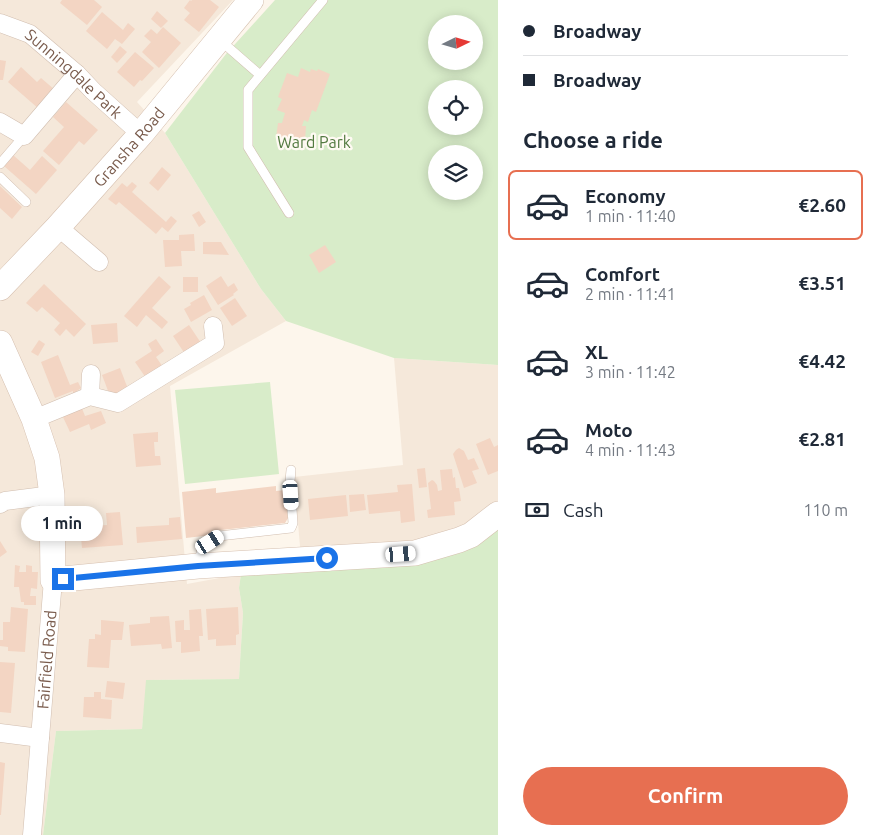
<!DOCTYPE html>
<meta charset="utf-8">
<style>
:root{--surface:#fff;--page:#f6f6f7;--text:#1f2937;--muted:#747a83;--line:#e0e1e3;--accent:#e76f51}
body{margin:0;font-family:Ubuntu,sans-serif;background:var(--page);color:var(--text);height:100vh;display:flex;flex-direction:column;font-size:19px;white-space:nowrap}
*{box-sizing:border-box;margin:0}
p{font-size:16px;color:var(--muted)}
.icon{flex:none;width:28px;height:28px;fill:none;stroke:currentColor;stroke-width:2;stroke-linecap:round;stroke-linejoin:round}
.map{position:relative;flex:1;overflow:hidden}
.drawer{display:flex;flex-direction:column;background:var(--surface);width:375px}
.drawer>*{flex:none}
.top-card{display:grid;align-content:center;height:110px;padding:0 25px;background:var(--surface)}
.needle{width:32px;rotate:85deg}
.fabs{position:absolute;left:428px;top:15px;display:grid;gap:10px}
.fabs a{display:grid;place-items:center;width:55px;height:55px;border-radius:50%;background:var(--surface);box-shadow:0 2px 12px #0003;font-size:25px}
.end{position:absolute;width:22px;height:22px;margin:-11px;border:6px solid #1a73e8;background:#fff;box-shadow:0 0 0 2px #fff}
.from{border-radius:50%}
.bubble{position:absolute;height:35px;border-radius:18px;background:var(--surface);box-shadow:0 2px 12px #0003;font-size:16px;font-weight:700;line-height:35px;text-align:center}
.car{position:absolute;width:15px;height:30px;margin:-15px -8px;border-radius:6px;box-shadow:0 0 4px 1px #0007;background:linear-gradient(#fff 24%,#345 0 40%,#fff 0 76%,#345 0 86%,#fff 0)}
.top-card b{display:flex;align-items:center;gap:18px;height:48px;font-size:19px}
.top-card b+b{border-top:1px solid var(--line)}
.top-card i{width:12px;height:12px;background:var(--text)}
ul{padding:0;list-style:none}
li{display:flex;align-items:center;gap:15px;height:70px;margin:0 10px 8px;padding:0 15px;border:2px solid transparent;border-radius:8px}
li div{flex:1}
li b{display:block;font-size:19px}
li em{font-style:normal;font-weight:700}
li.current{border-color:var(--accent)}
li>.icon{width:45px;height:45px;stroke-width:1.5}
h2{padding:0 25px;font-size:22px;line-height:60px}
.pay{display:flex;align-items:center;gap:12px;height:55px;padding:0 25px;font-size:19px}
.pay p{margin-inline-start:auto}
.button{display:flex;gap:10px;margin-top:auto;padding:10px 25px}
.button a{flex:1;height:58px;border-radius:30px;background:var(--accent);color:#fff;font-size:20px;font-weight:700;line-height:58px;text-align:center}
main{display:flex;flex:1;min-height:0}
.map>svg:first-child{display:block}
.residential{fill:#f5e8da}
.green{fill:#d8ecc9;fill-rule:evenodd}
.building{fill:#f3d5c3}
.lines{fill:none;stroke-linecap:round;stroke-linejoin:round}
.lane-casing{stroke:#d1beb0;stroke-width:10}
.street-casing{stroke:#d1beb0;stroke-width:19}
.secondary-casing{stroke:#d6c0b0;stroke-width:26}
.lane{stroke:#fff;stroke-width:9}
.street{stroke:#fff;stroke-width:18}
.secondary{stroke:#fff;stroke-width:25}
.route{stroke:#1a73e8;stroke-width:6}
.labels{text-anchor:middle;stroke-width:4.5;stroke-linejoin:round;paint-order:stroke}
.street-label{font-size:16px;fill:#7a5c4d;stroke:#fffaf3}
.park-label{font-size:16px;fill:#537a41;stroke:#fffaf3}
</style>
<main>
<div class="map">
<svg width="498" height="835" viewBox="0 0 498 835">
<rect width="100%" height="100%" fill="#fdf6ec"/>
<g class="residential">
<path d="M0,0H233L137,102L165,133L261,289L286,321L170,386L187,584L241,574L239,588L243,613L239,679L147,680L142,729L56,731L43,835H0Z"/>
<path d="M394,358L498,365V523L302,569L294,477L403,465Z"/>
</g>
<g class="green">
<path d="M275,0H498V365L394,358L286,321L261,289L165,133L226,54ZM436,24H474V61H436ZM436,89H474V126H436ZM436,154H474V191H436Z"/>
<path d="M270,382L279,474L185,484L175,390Z"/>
<path d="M498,523V835H43L56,731L142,729L146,680L239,679L243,613L239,588L241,574L302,569Z"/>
</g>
<g class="building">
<path d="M62,0H94L102,7L87,25L60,3Z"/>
<path d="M190,0L191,1L192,0H210L219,7L199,32L184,20L190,13L184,8Z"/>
<path d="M157,11L168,21L161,28L151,19Z"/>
<path d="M102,12L123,30L128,23L135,29L122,44L115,39L107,49L86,31Z"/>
<path d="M163,27L181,43L159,68L142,52L151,42L144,36L151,29L157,34Z"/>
<path d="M120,46L127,52L117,63L111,57Z"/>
<path d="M135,52L154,68L142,81L140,80L134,87L117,72Z"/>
<path d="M0,60L6,61L3,80H0Z"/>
<path d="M21,67L37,82L41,78L55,90L39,109L8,82Z"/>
<path d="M301,68L310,72L311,69L317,71L318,69L330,74L316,112L312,110L308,122L304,120L302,126H306L305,141L276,138L278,123H282L285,113L277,110L282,99L278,97L287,73L298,77Z"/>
<path d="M66,102L98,130L84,145L79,141L59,165L43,151L64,127L53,117Z"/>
<path d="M13,155L30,170L42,156L57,170L36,194L4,166Z"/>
<path d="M162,167L171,175L158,191L149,183Z"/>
<path d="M132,182L137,186L132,192L166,222L171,216L177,221L168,232L162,227L156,234L119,202L116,205L108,199L122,183L127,187Z"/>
<path d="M0,186L22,207L12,219L0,208Z"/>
<path d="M199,211L206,222L199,227L192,215Z"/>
<path d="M194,234L195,251H181L182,266L165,267L163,240H179V235Z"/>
<path d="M203,242H221L229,255L203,254Z"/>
<path d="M325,245L336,262L319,273L309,255Z"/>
<path d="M159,276L171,287L152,308L168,322L162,329L146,315L137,327L124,316Z"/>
<path d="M221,276L228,287L234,283L238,290L233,294L234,295L218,305L206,286Z"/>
<rect x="183" y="277" width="15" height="15"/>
<path d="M44,284L86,324L74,337L66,329L60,336L54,330L60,323L42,307L37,312L26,303Z"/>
<path d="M204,295L212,310L191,322L184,309L191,305L190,303Z"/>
<path d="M235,298L247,316L232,326L220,308Z"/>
<path d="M117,323L118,342L93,344L91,325Z"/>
<path d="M189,325L201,343L185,354L173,336Z"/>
<path d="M156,339L164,351L156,357L163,367L146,378L135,362L152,351L148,344Z"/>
<path d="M39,340L45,344L38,356L31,352Z"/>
<path d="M58,355L70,385L78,382L81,388L73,394V391L55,398L41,362Z"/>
<path d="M120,368L128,389L110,396L102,375Z"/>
<path d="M81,406L85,416L101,411L106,423L91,430L89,424L70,432L62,415Z"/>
<path d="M158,432V442H154L155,456H160L161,465L136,467L133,434Z"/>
<path d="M490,438L494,447L498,445V471L488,475L476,444Z"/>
<path d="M459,448L464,451L468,460L474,458L479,469L472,471L477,483L464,488L453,454L456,450Z"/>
<path d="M425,468L427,487L419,488L417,469Z"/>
<path d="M452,469L453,478L455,477L456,488H459L461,501L454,502L455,515L428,518L427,510L431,509L428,483L432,480L434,481L437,485L438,491L442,490L440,470Z"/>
<path d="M412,484L415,521L401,523L400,511L369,514L367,495L398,492L397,485Z"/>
<path d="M276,486V491L285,490L288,518L285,523L211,531L212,535L186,538L182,492L216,488V493Z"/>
<path d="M364,494L366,510L350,512L349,495Z"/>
<path d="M346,495L348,516L310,520L308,499Z"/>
<path d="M120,512L123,545L82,548L80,527L107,525L106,513Z"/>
<path d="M180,517L182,539L137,543L136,527L169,525V518Z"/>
<path d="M0,541L7,552L0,557Z"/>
<path d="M15,565L20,566L19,572H26V565L32,566V572H38L37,589L31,588L30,596H36V605H24V602H21L19,587H14Z"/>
<path d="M11,607L28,609L25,652L8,651V647L0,646V640H3V622H10Z"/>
<path d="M238,607L239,634L236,635V645L216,646V639L208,640L206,609Z"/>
<path d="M201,609L203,636H199L200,651L181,653V642H176L175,621L184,620V630H190L189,610Z"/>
<path d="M169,616L172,648L162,649L161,644L131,646L129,625L150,623V617Z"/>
<path d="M101,620L124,622L122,640H111L109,668L87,667L89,639H95V634L101,635Z"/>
<path d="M0,662L15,663L11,713L0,712Z"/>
<path d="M107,681L125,683L123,699L105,697Z"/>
<path d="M94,692H101V699L112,700L111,719L83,717L84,697H94Z"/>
<path d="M0,762L5,763L1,815H0Z"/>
</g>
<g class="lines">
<g class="lane-casing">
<g id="lane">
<path d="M221,41L260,75"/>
<path d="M0,164L24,136"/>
<path d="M0,177L26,202"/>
<path d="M289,213L248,147V90L323,0"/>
<path d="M199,564L202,547L219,536L291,528L293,523L290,481L291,470"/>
</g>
</g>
<g class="street-casing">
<g id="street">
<path id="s1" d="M0,23L30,34L77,74L93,91L141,134"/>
<path d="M0,122L24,136L77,74"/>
<path d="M58,227L99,262"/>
<path d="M90,396L91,374"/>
<path d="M34,419L90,396L118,403L215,343L213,326"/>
<path d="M0,504L5,501L52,495"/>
<path d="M0,733L40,738"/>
<path id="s2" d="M32,835L53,580"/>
</g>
</g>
<g class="secondary-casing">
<g id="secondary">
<path id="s3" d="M0,288L58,227L141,134L251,0"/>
<path d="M0,343L34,419L47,458L52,495L53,580L198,566L415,553L459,540L471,535L498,514"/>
</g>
</g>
<use href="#lane" class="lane"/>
<use href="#street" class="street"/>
<use href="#secondary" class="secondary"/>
</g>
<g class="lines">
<path class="route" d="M63,579L198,566L327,558"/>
</g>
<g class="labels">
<g class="street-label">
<text dy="6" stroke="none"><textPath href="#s1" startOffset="91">Sunningdale Park</textPath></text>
<text dy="6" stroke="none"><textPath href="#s3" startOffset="191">Gransha Road</textPath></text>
<text dy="6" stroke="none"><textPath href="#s2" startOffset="176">Fairfield Road</textPath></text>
</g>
<g class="park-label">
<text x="314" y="148">Ward Park</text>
</g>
</g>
</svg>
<div class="fabs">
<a><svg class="needle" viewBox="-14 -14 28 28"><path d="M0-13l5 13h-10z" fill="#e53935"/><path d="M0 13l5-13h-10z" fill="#747a83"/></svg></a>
<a><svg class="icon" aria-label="locate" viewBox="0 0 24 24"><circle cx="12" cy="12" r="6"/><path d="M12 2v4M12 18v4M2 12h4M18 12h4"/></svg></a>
<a><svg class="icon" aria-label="layers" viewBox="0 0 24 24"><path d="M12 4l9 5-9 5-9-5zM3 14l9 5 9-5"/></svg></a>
</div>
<i class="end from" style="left:327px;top:558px"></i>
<i class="end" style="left:63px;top:579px"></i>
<div class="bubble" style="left:21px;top:506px;width:82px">1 min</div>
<i class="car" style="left:291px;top:495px;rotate:176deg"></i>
<i class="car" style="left:210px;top:542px;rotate:58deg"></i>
<i class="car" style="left:401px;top:554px;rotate:86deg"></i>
</div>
<section class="drawer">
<div class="top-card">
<b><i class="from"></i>Broadway</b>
<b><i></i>Broadway</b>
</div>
<h2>Choose a ride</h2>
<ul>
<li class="current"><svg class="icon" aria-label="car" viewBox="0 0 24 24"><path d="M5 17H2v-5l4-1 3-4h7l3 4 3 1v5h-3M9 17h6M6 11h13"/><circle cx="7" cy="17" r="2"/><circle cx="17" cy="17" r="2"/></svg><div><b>Economy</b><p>1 min · 11:40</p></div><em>€2.60</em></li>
<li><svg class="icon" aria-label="car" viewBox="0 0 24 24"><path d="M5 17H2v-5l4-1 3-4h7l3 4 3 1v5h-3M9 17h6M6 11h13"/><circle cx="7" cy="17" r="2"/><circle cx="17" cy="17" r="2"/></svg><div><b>Comfort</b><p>2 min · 11:41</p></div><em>€3.51</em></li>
<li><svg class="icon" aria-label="car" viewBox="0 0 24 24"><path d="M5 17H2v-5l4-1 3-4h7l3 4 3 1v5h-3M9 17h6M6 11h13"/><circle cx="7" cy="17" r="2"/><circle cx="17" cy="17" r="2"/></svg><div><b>XL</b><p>3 min · 11:42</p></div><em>€4.42</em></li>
<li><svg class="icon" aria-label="car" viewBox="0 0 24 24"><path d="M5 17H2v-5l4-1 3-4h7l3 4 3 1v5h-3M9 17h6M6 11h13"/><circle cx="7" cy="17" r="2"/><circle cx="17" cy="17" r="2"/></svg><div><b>Moto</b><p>4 min · 11:43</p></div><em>€2.81</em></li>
</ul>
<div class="pay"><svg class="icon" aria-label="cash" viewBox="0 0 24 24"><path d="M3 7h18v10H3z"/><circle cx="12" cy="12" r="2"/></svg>Cash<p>110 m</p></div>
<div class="button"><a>Confirm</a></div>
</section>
</main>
